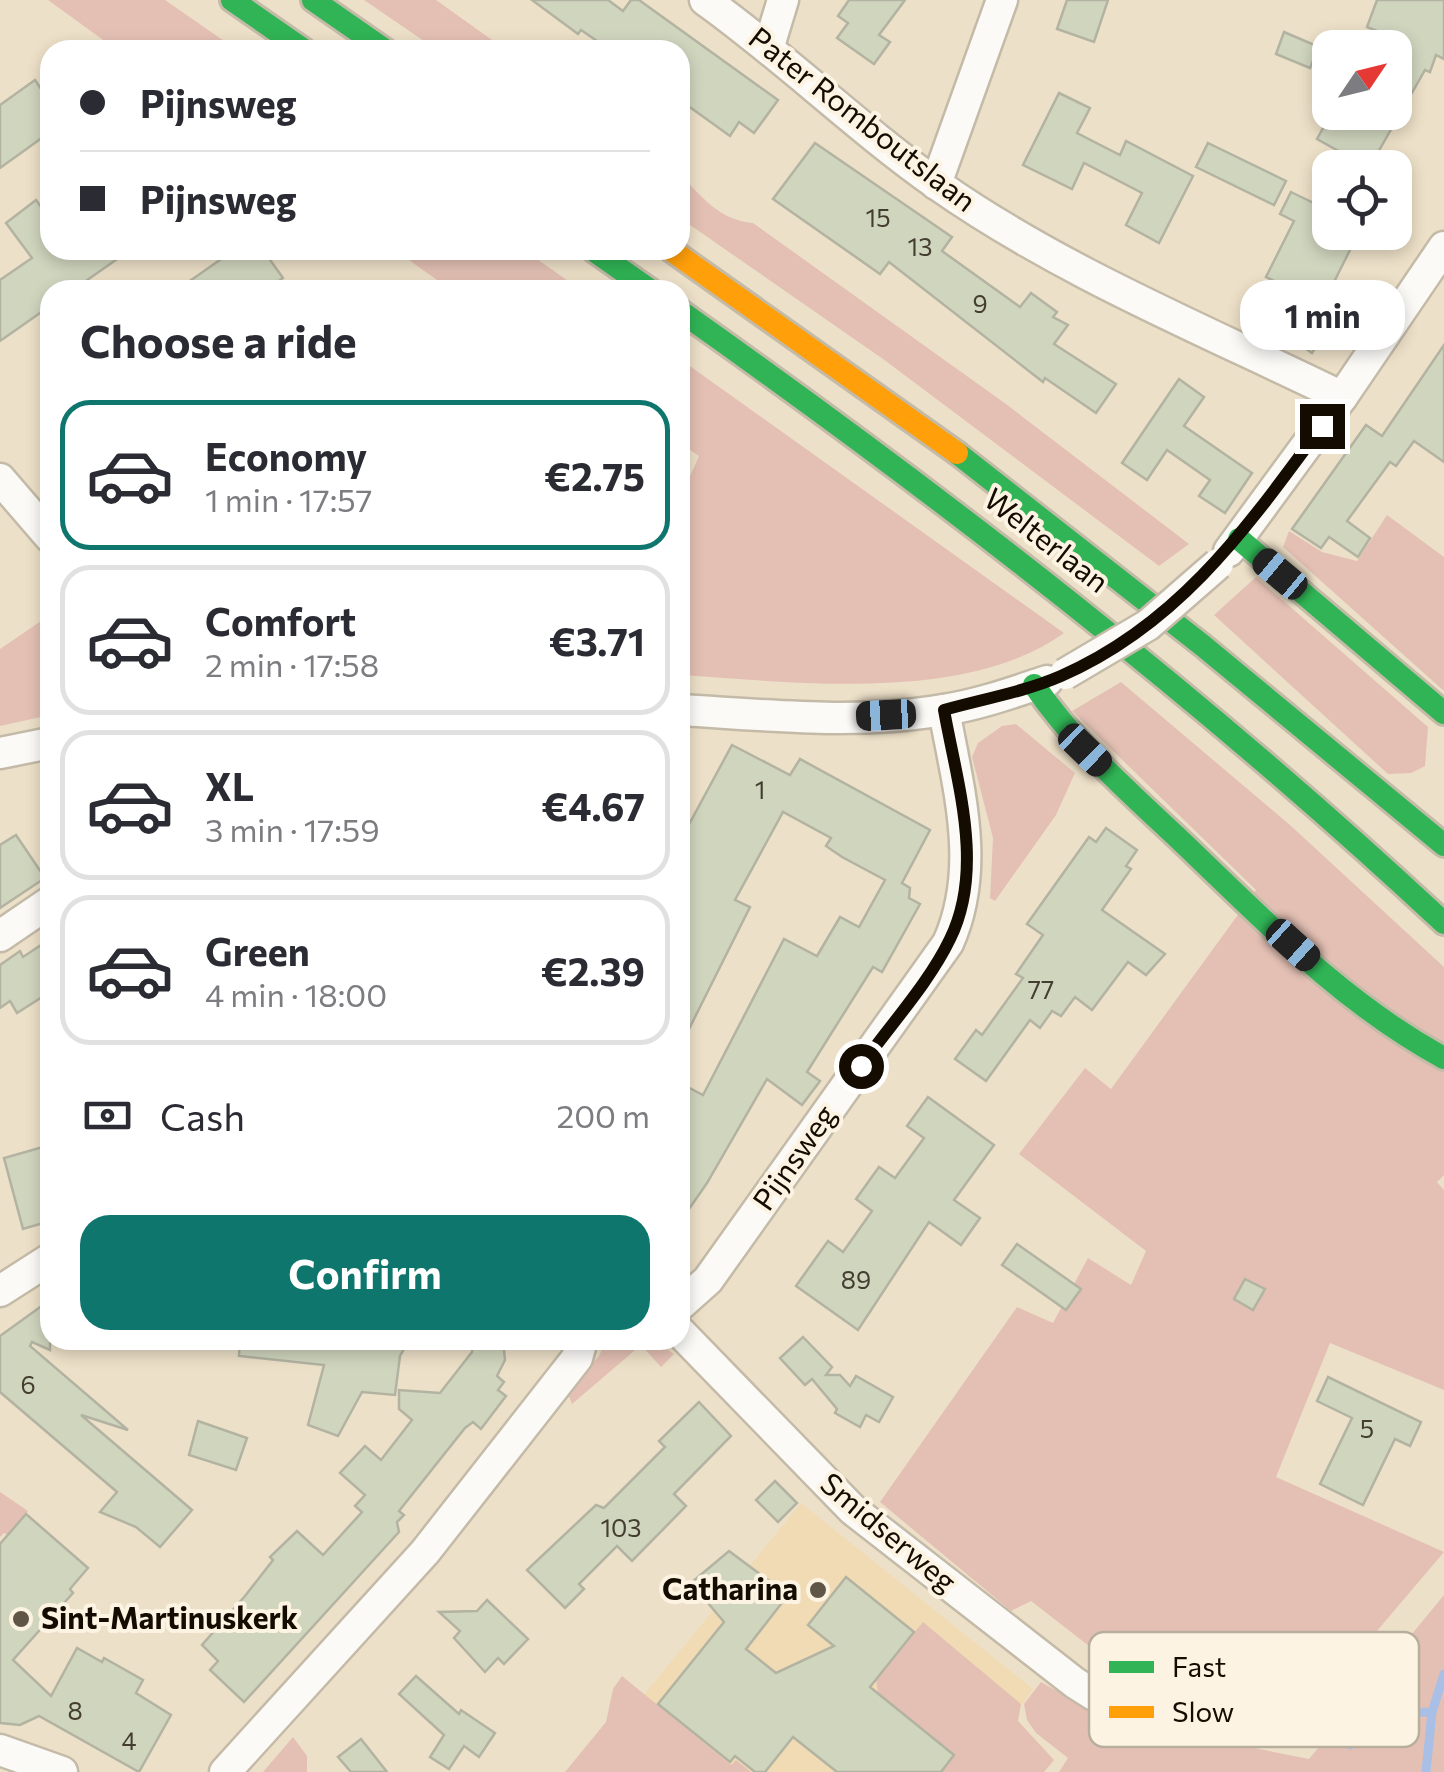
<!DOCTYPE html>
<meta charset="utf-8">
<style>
:root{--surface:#fff;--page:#f2f2f3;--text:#2b2b33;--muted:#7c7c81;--line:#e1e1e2;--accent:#0f766e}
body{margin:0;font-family:Commissioner,sans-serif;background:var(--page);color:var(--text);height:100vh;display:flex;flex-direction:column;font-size:38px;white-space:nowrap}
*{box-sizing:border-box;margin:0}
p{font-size:32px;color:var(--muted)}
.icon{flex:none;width:55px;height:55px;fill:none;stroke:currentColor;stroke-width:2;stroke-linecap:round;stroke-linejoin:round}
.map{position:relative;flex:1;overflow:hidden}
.sheet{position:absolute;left:40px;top:280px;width:650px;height:1070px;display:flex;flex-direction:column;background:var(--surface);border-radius:30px;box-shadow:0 5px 15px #0003}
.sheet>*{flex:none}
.banner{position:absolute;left:40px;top:40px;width:650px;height:220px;border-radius:30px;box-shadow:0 5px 15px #0003;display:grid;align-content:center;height:220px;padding:0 40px;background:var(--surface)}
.needle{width:65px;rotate:55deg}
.tools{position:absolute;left:1312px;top:30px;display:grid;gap:20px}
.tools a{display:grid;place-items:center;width:100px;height:100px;border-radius:20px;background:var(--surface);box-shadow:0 5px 15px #0003;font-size:50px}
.end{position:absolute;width:45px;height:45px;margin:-22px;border:12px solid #140c01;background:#fff;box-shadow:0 0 0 5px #fff}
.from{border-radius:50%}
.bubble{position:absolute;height:70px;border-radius:30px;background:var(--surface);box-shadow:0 5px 15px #0003;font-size:32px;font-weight:700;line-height:70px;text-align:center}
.car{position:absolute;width:30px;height:60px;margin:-30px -15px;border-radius:12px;box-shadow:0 0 8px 2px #0007;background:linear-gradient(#222 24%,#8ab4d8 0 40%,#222 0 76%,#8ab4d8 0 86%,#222 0)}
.banner b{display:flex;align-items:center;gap:35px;height:95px;font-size:38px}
.banner b+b{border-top:2px solid var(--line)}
.banner i{width:25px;height:25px;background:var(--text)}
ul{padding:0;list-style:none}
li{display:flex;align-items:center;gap:30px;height:150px;margin:0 20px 15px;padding:0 20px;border:5px solid var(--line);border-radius:30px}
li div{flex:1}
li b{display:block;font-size:38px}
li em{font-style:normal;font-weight:700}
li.current{border-color:var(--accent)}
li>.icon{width:90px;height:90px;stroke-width:1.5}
h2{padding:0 40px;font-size:45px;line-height:120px}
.pay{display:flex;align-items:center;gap:25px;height:110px;padding:0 40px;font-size:38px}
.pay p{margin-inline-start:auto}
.primary-button{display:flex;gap:20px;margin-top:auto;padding:20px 40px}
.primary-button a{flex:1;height:115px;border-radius:30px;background:var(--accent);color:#fff;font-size:40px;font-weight:700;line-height:115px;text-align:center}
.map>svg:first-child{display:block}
.built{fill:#f1dbb5}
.green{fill:#e4c0b4}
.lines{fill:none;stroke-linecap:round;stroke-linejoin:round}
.stream{stroke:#a9bfe5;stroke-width:9}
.building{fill:#d0d5be;stroke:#b3b3a2;stroke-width:2.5}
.street-casing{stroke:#c4baa8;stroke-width:35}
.fast-casing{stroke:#c4baa8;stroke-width:28}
.slow-casing{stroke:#c4baa8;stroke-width:28}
.street{stroke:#fcfaf7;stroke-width:30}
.fast{stroke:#30b455;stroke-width:22}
.slow{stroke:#ff9f0a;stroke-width:22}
.street-bridge-casing{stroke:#c4baa8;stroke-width:35;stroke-linecap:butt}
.street-bridge{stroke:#fcfaf7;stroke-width:30}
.route{stroke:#140c01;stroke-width:12}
.poi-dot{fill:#605647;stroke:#fdf3e2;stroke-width:4}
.labels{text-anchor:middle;stroke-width:8;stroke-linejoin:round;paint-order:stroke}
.number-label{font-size:25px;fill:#433e30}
.street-label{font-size:30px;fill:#140c01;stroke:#fdf3e2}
.poi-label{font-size:30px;font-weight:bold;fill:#140c01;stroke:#fdf3e2;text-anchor:end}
.key{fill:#fdf3e2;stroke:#b7ae9e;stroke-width:2.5}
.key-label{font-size:28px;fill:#140c01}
</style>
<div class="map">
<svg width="1444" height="1772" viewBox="0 0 1444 1772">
<rect width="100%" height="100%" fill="#ede0c8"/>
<path class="built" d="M801,1503L1033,1689L1017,1711L1018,1721L1054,1760L1044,1772H685L629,1713Z"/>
<g class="green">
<path d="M48,0H165L237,50H117Z"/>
<path d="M364,0H436L506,50H437Z"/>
<path d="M680,174C702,197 719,220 753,223L1006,404L1189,544L1159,566L883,359L680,218Z"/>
<path d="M395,250H524L581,290H451Z"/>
<path d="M680,359L1064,633C966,704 794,682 680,675V499L699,456L680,443Z"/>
<path d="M1387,515L1444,557V691L1283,547L1289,531L1322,552L1357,561Z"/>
<path d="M1256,577L1428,727L1425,766L1411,773L1388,774L1214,615Z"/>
<path d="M50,615V715L0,726V649Z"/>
<path d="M1121,682L1290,825L1444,967V1175L1437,1182L1444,1190V1390L1330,1343L1276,1477L1444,1552L1304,1717L1088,1680L1098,1653L1031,1601L1011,1611L880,1502L1017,1307L1053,1323L1088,1258L1131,1285L1146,1251L1019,1154L1085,1068L1111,1089L1256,890L1072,711Z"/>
<path d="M1016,724L1075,773L1056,815L995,901L990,898L993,838L972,757L978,743L1002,726Z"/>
<path d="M606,1340H654L674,1354L661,1367L641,1345L572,1404L567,1391L599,1356Z"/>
<path d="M0,1492L28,1511L9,1536L4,1533L0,1537Z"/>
<path d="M1444,1595V1772H1059L1068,1758L1036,1733L1027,1720L1024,1704L1041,1682L1105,1718L1309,1759Z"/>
<path d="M923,1622L1021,1704L1018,1721L1054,1760L1044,1772H941L954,1754L878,1693L876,1679Z"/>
<path d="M622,1676L731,1765L736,1760L751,1772H565L606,1722L613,1689Z"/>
<path d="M293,1737L307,1756V1772H263Z"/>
</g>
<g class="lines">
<g class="stream">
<path d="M1350,1745C1373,1718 1396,1712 1432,1712"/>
<path d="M1426,1772L1432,1712L1444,1674"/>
</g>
</g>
<g class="building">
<path d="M532,0H608L623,11L631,0H639L778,100L754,133L739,122L730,136L680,100V50H610L581,30L578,34Z"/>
<path d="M849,0H905L879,35L890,42L874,64L837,38L848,23L838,16Z"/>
<path d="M1067,0H1108L1094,42L1057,29Z"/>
<path d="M1377,0H1444V59L1436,55L1430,72L1425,70L1369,168L1317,139L1332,112H1395V48H1378L1384,34L1367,27Z"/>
<path d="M1284,32L1319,47L1310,68L1276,54Z"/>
<path d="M35,80L50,102V132L0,168V105Z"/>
<path d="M1059,93L1090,108L1077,133L1120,155L1126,141L1193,176L1159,243L1126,225L1142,193L1084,163L1072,189L1023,165Z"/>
<path d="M815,143L952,237L942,251L1020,307L1031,293L1057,312L1053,317L1068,325L1054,344L1116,384L1096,413L1045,378L1043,382L889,262L880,274L773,199Z"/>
<path d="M1208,143L1286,181L1274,205L1196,167Z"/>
<path d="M1291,192L1330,211V232L1354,242L1322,306L1338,313L1312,353L1263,320L1282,285L1266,277L1294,221L1280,214Z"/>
<path d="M36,200L50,219V250H130L73,290H50V306L0,341V280L32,258L6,223Z"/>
<path d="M234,250H263L283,278L266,290H177Z"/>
<path d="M1444,345V462L1414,441L1396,466L1390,462L1347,521L1370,538L1358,557L1329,537L1321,548L1292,529L1366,425L1382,436Z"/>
<path d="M1179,379L1204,397L1184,426L1252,473L1225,513L1199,496L1210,480L1167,450L1147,480L1122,463Z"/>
<path d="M732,745L790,775L800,759L930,830L902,883L910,888L909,898L920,904L882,972L873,967L807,1072L820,1081L802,1105L767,1079L707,1183L680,1222V1083L703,1095L784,939L817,956L840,917L859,927L885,880L842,857L826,846L831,838L783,812L735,900L750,907L680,1047V841Z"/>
<path d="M1106,828L1137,850L1126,866L1131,869L1102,910L1165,954L1146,975L1128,962L1092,1010L1075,997L1061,1016L1052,1011L1040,1028L1030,1020L986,1081L955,1059L976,1030L982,1035L1023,978L1016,974L1043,935L1027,924L1089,837L1096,842Z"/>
<path d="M16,835L45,878L0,908V845Z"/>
<path d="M50,939V992L17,1013L10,1001L0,1008V965L20,951L23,957Z"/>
<path d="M928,1097L994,1145L954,1200L980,1218L961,1245L929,1222L858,1330L796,1286L828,1241L843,1252L872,1211L856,1199L879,1167L895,1178L924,1138L907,1126Z"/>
<path d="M50,1145V1221L23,1229L4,1158Z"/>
<path d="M1017,1244L1081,1289L1066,1310L1002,1265Z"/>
<path d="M1245,1279L1265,1289L1253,1310L1234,1299Z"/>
<path d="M50,1300V1350L32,1342L30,1346L128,1430L81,1415L192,1510L160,1547L136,1527L100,1512L117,1492L0,1392V1336Z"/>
<path d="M803,1337L832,1367L826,1375H840L850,1386L856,1376L893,1397L879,1422L866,1415L860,1427L835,1413L837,1409L812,1379L805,1385L780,1358Z"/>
<path d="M240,1340H409L400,1356L395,1395L362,1392L338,1436L308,1425L324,1365L239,1356Z"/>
<path d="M474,1340H503L505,1360L497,1376L504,1382L498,1390L506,1396L481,1429L473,1422L465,1428L399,1511L404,1515L397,1522L399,1532L244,1702L210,1670L218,1661L202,1645L245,1596L273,1560L270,1557L297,1531L323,1555L362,1512L355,1506L365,1495L340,1473L365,1446L381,1460L412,1420L399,1409V1390L440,1393L472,1352Z"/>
<path d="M1328,1377L1421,1422L1410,1446L1395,1439L1363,1505L1320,1484L1352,1418L1317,1401Z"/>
<path d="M699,1402L731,1436L674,1494L686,1506L632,1561L617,1546L579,1584L584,1589L565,1608L527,1570L596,1505L604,1508L665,1447L659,1441Z"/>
<path d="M198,1421L247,1438L236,1470L189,1455Z"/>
<path d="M775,1481L797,1503L778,1522L756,1500Z"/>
<path d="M26,1514L88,1568L70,1589L73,1593L13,1660L51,1696L77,1648L102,1662L104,1658L143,1680L136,1693L171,1715L139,1772L39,1716L20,1725L0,1723V1544Z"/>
<path d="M729,1551L788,1595L746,1649L776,1673L834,1646L808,1625L846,1577L914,1632L870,1687L954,1755L941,1772H837L793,1737L765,1772H755L735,1756L730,1762L658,1704L724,1622L691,1583Z"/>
<path d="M487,1600L528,1639L504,1664L498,1658L485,1672L454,1638L460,1631L439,1612L477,1611Z"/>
<path d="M416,1676L459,1714L461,1710L495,1733L479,1757L464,1746L449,1769L430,1757L444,1735L399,1694Z"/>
<path d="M361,1739L387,1772H351L338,1757Z"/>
</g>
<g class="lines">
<g class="street-casing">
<g id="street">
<path d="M705,0C786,58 857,128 938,185C1062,272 1207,331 1342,397"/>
<path d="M769,46L783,0"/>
<path d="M936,184L1002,0"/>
<path d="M0,479L50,537"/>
<path d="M1229,551L1342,397L1444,247"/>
<path d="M680,710C767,715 857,725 943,710C978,705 1014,692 1047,681"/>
<path d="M0,753L50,743"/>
<path d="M0,936L50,902"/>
<path d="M0,1291L50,1259"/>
<path d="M680,1305L708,1280L948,943C982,867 958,788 944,710"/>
<path d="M680,1332L853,1510L1075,1683L1094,1695L1122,1697"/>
<path d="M0,1750L62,1772"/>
<path d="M225,1772L425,1552L577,1358L582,1340"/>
</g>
</g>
<g class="fast-casing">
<g id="fast">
<path d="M232,0L304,50"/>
<path d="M313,0L385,50"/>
<path d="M593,250L650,290"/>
<path d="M680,311C947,500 1204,699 1444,923"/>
<path d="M957,453L1202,645L1444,845"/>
<path d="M1239,539L1444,713"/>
<path d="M1034,685C1075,745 1128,791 1180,840C1264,920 1341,1002 1444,1058"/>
</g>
</g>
<g class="slow-casing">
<path id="slow" d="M671,250L957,453"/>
</g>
<use href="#street" class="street"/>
<use href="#fast" class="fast"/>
<use href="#slow" class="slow"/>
<g class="street-bridge-casing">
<path id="street-bridge" d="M1065,674L1148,625L1218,564"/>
</g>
<use href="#street-bridge" class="street-bridge"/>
</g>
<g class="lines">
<path class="route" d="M861,1066C890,1025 929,983 950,939C985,868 957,783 944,710C983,699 1024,692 1061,676C1180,624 1248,526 1322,426"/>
</g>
<g class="poi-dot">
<circle cx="818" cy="1590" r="10"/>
<circle cx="21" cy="1619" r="10"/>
</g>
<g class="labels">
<g class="number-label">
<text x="878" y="227">15</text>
<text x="920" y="256">13</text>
<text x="980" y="313">9</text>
<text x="760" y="799">1</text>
<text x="1041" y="999">77</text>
<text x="856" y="1289">89</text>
<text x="28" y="1394">6</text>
<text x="1367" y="1438">5</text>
<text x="621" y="1537">103</text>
<text x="75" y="1720">8</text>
<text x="129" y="1750">4</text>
</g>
<g class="street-label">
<text transform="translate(862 120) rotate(38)" y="10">Pater Romboutslaan</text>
<text transform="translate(1046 541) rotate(38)" y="10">Welterlaan</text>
<text transform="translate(795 1158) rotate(-55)" y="10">Pijnsweg</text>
<text transform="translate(888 1533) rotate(40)" y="10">Smidserweg</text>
</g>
<g class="poi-label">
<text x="798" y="1600">Catharina</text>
<text x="41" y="1629" text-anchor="start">Sint-Martinuskerk</text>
</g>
</g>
<rect x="1089" y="1632" width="330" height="115" rx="15" class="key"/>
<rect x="1109" y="1661" width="45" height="12" fill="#30b455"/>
<rect x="1109" y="1706" width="45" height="12" fill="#ff9f0a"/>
<g class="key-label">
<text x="1172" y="1677">Fast</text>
<text x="1172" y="1722">Slow</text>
</g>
</svg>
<div class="tools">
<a><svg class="needle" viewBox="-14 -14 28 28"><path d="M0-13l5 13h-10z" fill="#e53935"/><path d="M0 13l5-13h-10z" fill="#7c7c81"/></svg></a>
<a><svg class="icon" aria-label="locate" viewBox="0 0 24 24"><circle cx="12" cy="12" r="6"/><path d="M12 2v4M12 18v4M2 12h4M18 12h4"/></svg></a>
</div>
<i class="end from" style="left:861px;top:1066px"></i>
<i class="end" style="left:1322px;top:426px"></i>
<div class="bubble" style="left:1240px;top:280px;width:165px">1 min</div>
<i class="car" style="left:1280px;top:574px;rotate:310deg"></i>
<i class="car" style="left:886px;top:715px;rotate:267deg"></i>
<i class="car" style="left:1085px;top:750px;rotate:134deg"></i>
<i class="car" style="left:1293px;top:945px;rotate:132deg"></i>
<div class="banner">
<b><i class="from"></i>Pijnsweg</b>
<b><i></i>Pijnsweg</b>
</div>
<section class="sheet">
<h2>Choose a ride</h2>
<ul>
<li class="current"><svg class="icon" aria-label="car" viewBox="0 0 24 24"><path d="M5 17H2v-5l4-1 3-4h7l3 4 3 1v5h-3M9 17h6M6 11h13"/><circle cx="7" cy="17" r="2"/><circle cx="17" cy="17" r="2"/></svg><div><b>Economy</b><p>1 min · 17:57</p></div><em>€2.75</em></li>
<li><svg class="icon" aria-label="car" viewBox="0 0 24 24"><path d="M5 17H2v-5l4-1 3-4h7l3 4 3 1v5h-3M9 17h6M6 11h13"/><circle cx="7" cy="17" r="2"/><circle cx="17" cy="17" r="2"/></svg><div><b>Comfort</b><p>2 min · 17:58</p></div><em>€3.71</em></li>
<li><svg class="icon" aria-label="car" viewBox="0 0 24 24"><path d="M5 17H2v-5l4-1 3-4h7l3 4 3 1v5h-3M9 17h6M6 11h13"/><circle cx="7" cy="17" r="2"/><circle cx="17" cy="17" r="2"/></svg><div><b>XL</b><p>3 min · 17:59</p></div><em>€4.67</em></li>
<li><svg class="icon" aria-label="car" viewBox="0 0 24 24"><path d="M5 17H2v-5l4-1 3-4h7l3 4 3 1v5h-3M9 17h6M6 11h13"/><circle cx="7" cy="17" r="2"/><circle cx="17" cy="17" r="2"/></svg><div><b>Green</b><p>4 min · 18:00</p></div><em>€2.39</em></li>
</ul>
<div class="pay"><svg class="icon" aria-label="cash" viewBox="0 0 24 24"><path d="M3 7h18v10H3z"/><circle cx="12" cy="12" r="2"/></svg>Cash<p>200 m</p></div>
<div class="primary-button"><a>Confirm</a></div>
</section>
</div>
